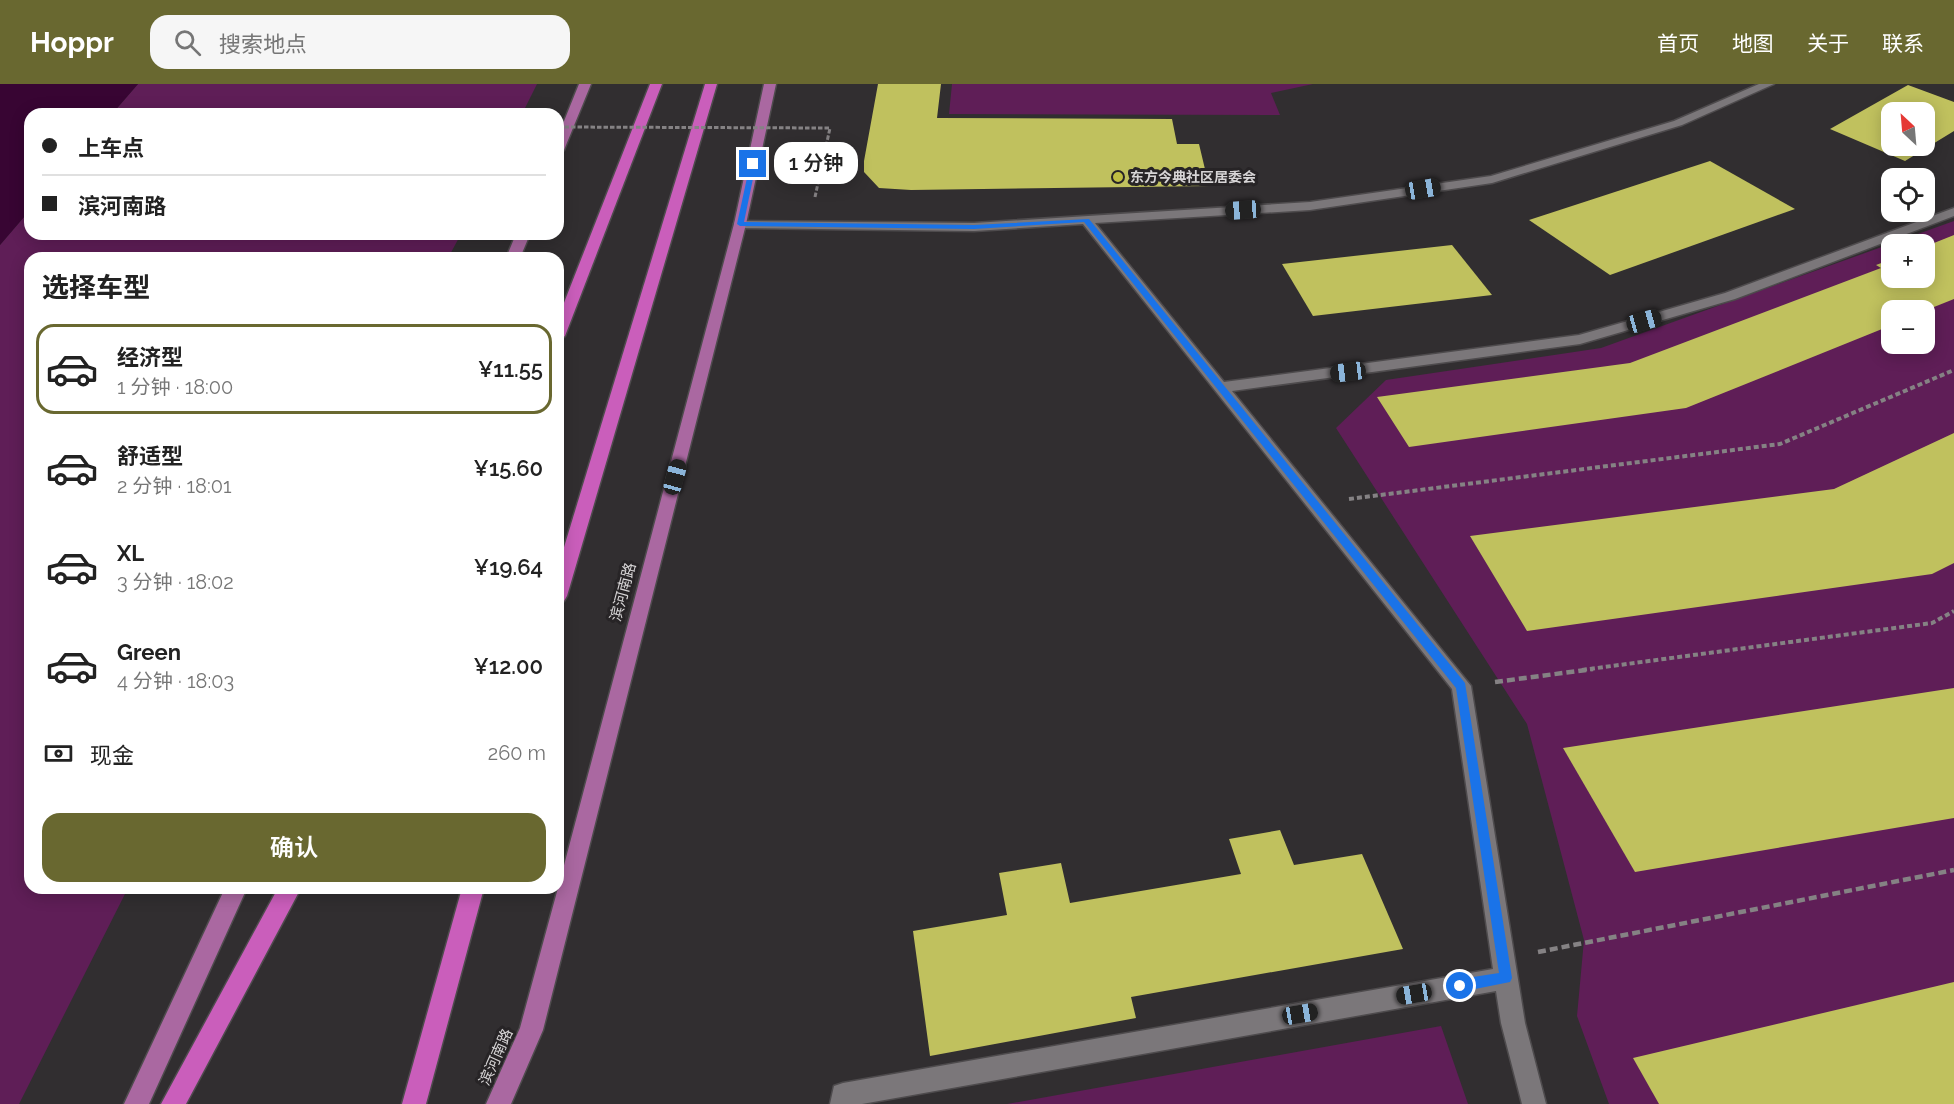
<!DOCTYPE html>
<html lang="zh">
<meta charset="utf-8">
<style>
:root{--surface:#fff;--page:#f6f6f6;--text:#222;--muted:#767676;--line:#e0e0e0;--accent:#696830}
body{margin:0;font-family:Raleway,"Noto Sans SC",sans-serif;background:var(--page);color:var(--text);height:100vh;display:flex;flex-direction:column;font-size:22px;white-space:nowrap}
*{box-sizing:border-box;margin:0}
p{font-size:20px;color:var(--muted)}
.icon{flex:none;width:33px;height:33px;fill:none;stroke:currentColor;stroke-width:2;stroke-linecap:round;stroke-linejoin:round}
.map{position:relative;flex:1;overflow:hidden}
.panel{position:absolute;left:24px;top:168px;width:540px;height:642px;display:flex;flex-direction:column;background:var(--surface);border-radius:18px;box-shadow:0 3px 15px #0003}
.panel>*{flex:none}
.guide{position:absolute;left:24px;top:24px;width:540px;height:132px;border-radius:18px;box-shadow:0 3px 15px #0003;display:grid;align-content:center;height:132px;padding:0 18px;background:var(--surface)}
.needle{width:39px;rotate:334deg}
.controls{position:absolute;left:1881px;top:18px;display:grid;gap:12px}
.controls a{display:grid;place-items:center;width:54px;height:54px;border-radius:12px;background:var(--surface);box-shadow:0 3px 15px #0003;font-size:30px}
.end{position:absolute;width:27px;height:27px;margin:-14px;border:8px solid #1a73e8;background:#fff;box-shadow:0 0 0 3px #fff}
.from{border-radius:50%}
.bubble{position:absolute;height:42px;border-radius:18px;background:var(--surface);box-shadow:0 3px 15px #0003;font-size:20px;font-weight:600;line-height:42px;text-align:center}
.car{position:absolute;width:18px;height:36px;margin:-18px -9px;border-radius:8px;box-shadow:0 0 4px 2px #0007;background:linear-gradient(#222 24%,#8ab4d8 0 40%,#222 0 76%,#8ab4d8 0 86%,#222 0)}
.guide b{display:flex;align-items:center;gap:21px;height:57px;font-size:22px}
.guide b+b{border-top:2px solid var(--line)}
.guide i{width:15px;height:15px;background:var(--text)}
ul{padding:0;list-style:none}
li{display:flex;align-items:center;gap:18px;height:90px;margin:0 12px 9px;padding:0 6px;border:3px solid transparent;border-radius:18px}
li div{flex:1}
li b{display:block;font-size:22px}
li em{font-style:normal;font-weight:600}
li.current{border-color:var(--accent)}
li>.icon{width:54px;height:54px;stroke-width:1.5}
h2{padding:0 18px;font-size:27px;line-height:72px}
.pay{display:flex;align-items:center;gap:15px;height:66px;padding:0 18px;font-size:22px}
.pay p{margin-inline-start:auto}
.primary-button{display:flex;gap:12px;margin-top:auto;padding:12px 18px}
.primary-button a{flex:1;height:69px;border-radius:18px;background:var(--accent);color:#fff;font-size:24px;font-weight:600;line-height:69px;text-align:center}
header{display:flex;align-items:center;gap:36px;box-sizing:border-box;height:84px;padding:0 30px;background:var(--accent);color:#fff}
header strong{font-size:28px}
nav{display:flex;gap:33px;margin-inline-start:auto;font-size:21px}
.search{width:420px;height:54px;background:var(--page);display:flex;align-items:center;gap:15px;box-sizing:border-box;padding:0 21px;border-radius:18px;color:var(--muted);font-size:22px}
.map>svg:first-child{display:block}
.green{fill:#5f1e57;fill-rule:evenodd}
.water{fill:#380533}
.building{fill:#c0c15e;fill-rule:evenodd}
.lines{fill:none;stroke-linecap:round;stroke-linejoin:round}
.minor-casing{stroke:#4e4b4d;stroke-width:3}
.major-casing{stroke:#4e4b4d;stroke-width:3}
.highway-casing{stroke:#4e4b4d;stroke-width:3}
.path-far2{stroke:#858284;stroke-width:3;stroke-dasharray:4.5 2;stroke-linecap:butt}
.path-far1{stroke:#858284;stroke-width:4;stroke-dasharray:5 3;stroke-linecap:butt}
.path{stroke:#858284;stroke-width:4.5;stroke-dasharray:8 4;stroke-linecap:butt}
.minor{fill:#7b777a;fill-rule:evenodd}
.major{fill:#aa68a1;fill-rule:evenodd}
.highway{fill:#ca5ebb;fill-rule:evenodd}
.path-bridge{stroke:#858284;stroke-width:3;stroke-dasharray:4.5 2;stroke-linecap:butt}
.route{fill:#1a73e8}
.poi-dot{fill:#bfbe42;stroke:#272426;stroke-width:2}
.labels{text-anchor:middle;stroke-width:6;stroke-linejoin:round;paint-order:stroke}
.far-poi-label{font-size:14px;font-weight:bold;fill:#d7d5d6;stroke:#272426;text-anchor:start}
.street-label{font-size:15px;fill:#d7d5d6;stroke:#272426}
</style>
<header>
<strong>Hoppr</strong>
<div class="search"><svg class="icon" aria-label="search" viewBox="0 0 24 24"><circle cx="10" cy="10" r="6"/><path d="M15 15l6 6"/></svg>搜索地点</div>
<nav><a>首页</a><a>地图</a><a>关于</a><a>联系</a></nav>
</header>
<div class="map">
<svg width="1954" height="1020" viewBox="0 0 1954 1020">
<rect width="100%" height="100%" fill="#312e30"/>
<g class="green">
<path d="M138,0H537L522,30H112Z"/>
<path d="M952,0H1313L1271,9L1280,31L949,30Z"/>
<path d="M30,126V150H461L448,174H30V804H128L19,1020H0V161Z"/>
<path d="M1954,137V1020H1609L1577,932L1584,856L1527,640L1336,344L1386,296L1601,264ZM1892,160H1924V194H1892ZM1892,226H1924V260H1892Z"/>
<path d="M1441,942L1468,1020H1007Z"/>
</g>
<path class="water" d="M0,0H138L112,30H30V126L0,161Z"/>
<g class="building">
<path d="M878,0H941L937,34L1172,35L1177,60H1199L1209,102L911,106L879,104L864,88V77Z"/>
<path d="M1908,1L1954,18V47L1905,77L1830,45ZM1892,28H1924V62H1892Z"/>
<path d="M1710,77L1795,125L1610,191L1529,136Z"/>
<path d="M1954,151V215L1924,227L1892,226V241L1686,324L1409,363L1377,313L1630,279L1881,184L1876,181L1892,175V194H1924V163Z"/>
<path d="M1452,161L1492,211L1313,232L1282,180Z"/>
<path d="M1954,349V479L1932,490L1527,547L1470,452L1834,405Z"/>
<path d="M1954,604V734L1635,788L1563,664Z"/>
<path d="M1280,746L1294,781L1362,770L1403,865L1131,913L1136,934L930,972L913,847L1007,831L999,789L1061,779L1070,819L1241,790L1229,755Z"/>
<path d="M1954,898V1020H1659L1633,974Z"/>
</g>
<g class="lines">
<g class="minor-casing">
<path id="minor" d="M1759,0H1774L1682,41L1492,99L1310,126L1095,139L1224,298L1579,251L1725,209L1954,124V132L1735,215L1580,260L1232,307L1471,602L1525,939L1546,1020H1522L1501,939L1496,907L862,1020H830L834,1002L843,999L1493,885L1452,605L1083,140L974,147L740,144L734,140L735,137L974,139L1310,118L1491,92L1674,37Z"/>
</g>
<g class="major-casing">
<g id="major">
<path d="M579,0H591L564,66L558,70V52Z"/>
<path d="M764,0H776L746,140L543,946L511,1020H486L520,944L558,804L734,140Z"/>
<path d="M516,150H530L520,174H506Z"/>
<path d="M225,804H247L149,1020H124Z"/>
</g>
</g>
<g class="highway-casing">
<g id="highway">
<path d="M650,0H662L565,252L558,257V234Z"/>
<path d="M705,0H717L567,512L564,517L558,519V483Z"/>
<path d="M278,804H301L186,1020H161Z"/>
<path d="M462,804H484L426,1020H402Z"/>
</g>
</g>
<path class="path-far2" d="M815,113L830,44"/>
<g class="path-far1">
<path d="M1349,415L1780,360L1954,286"/>
<path d="M1582,586L1932,539L1954,527"/>
</g>
<g class="path">
<path d="M1495,598L1593,585"/>
<path d="M1538,868L1954,786"/>
</g>
<use href="#minor" class="minor"/>
<use href="#major" class="major"/>
<use href="#highway" class="highway"/>
<path class="path-bridge" d="M558,43L830,44"/>
</g>
<path class="route" d="M753,78L756,80L744,138L974,141L1089,135L1465,599L1512,894L1510,898L1460,908L1454,902L1460,895L1499,889L1456,604L1084,138L974,145L740,142L737,140L750,80Z"/>
<circle class="poi-dot" cx="1118" cy="93" r="6"/>
<g class="labels">
<g class="far-poi-label">
<text x="1130" y="98">东方今典社区居委会</text>
</g>
<g class="street-label">
<text transform="translate(623 508) rotate(-75)" y="5">滨河南路</text>
<text transform="translate(496 973) rotate(-66)" y="5">滨河南路</text>
</g>
</g>
</svg>
<div class="controls">
<a><svg class="needle" viewBox="-14 -14 28 28"><path d="M0-13l5 13h-10z" fill="#e53935"/><path d="M0 13l5-13h-10z" fill="#767676"/></svg></a>
<a><svg class="icon" aria-label="locate" viewBox="0 0 24 24"><circle cx="12" cy="12" r="6"/><path d="M12 2v4M12 18v4M2 12h4M18 12h4"/></svg></a>
<a>+</a>
<a>−</a>
</div>
<i class="end from" style="left:1460px;top:902px"></i>
<i class="end" style="left:753px;top:80px"></i>
<div class="bubble" style="left:774px;top:58px;width:84px">1 分钟</div>
<i class="car" style="left:1423px;top:105px;rotate:81deg"></i>
<i class="car" style="left:1243px;top:126px;rotate:266deg"></i>
<i class="car" style="left:1644px;top:237px;rotate:74deg"></i>
<i class="car" style="left:1348px;top:288px;rotate:263deg"></i>
<i class="car" style="left:675px;top:393px;rotate:15deg"></i>
<i class="car" style="left:1414px;top:910px;rotate:260deg"></i>
<i class="car" style="left:1300px;top:930px;rotate:80deg"></i>
<div class="guide">
<b><i class="from"></i>上车点</b>
<b><i></i>滨河南路</b>
</div>
<section class="panel">
<h2>选择车型</h2>
<ul>
<li class="current"><svg class="icon" aria-label="car" viewBox="0 0 24 24"><path d="M5 17H2v-5l4-1 3-4h7l3 4 3 1v5h-3M9 17h6M6 11h13"/><circle cx="7" cy="17" r="2"/><circle cx="17" cy="17" r="2"/></svg><div><b>经济型</b><p>1 分钟 · 18:00</p></div><em>¥11.55</em></li>
<li><svg class="icon" aria-label="car" viewBox="0 0 24 24"><path d="M5 17H2v-5l4-1 3-4h7l3 4 3 1v5h-3M9 17h6M6 11h13"/><circle cx="7" cy="17" r="2"/><circle cx="17" cy="17" r="2"/></svg><div><b>舒适型</b><p>2 分钟 · 18:01</p></div><em>¥15.60</em></li>
<li><svg class="icon" aria-label="car" viewBox="0 0 24 24"><path d="M5 17H2v-5l4-1 3-4h7l3 4 3 1v5h-3M9 17h6M6 11h13"/><circle cx="7" cy="17" r="2"/><circle cx="17" cy="17" r="2"/></svg><div><b>XL</b><p>3 分钟 · 18:02</p></div><em>¥19.64</em></li>
<li><svg class="icon" aria-label="car" viewBox="0 0 24 24"><path d="M5 17H2v-5l4-1 3-4h7l3 4 3 1v5h-3M9 17h6M6 11h13"/><circle cx="7" cy="17" r="2"/><circle cx="17" cy="17" r="2"/></svg><div><b>Green</b><p>4 分钟 · 18:03</p></div><em>¥12.00</em></li>
</ul>
<div class="pay"><svg class="icon" aria-label="cash" viewBox="0 0 24 24"><path d="M3 7h18v10H3z"/><circle cx="12" cy="12" r="2"/></svg>现金<p>260 m</p></div>
<div class="primary-button"><a>确认</a></div>
</section>
</div>
